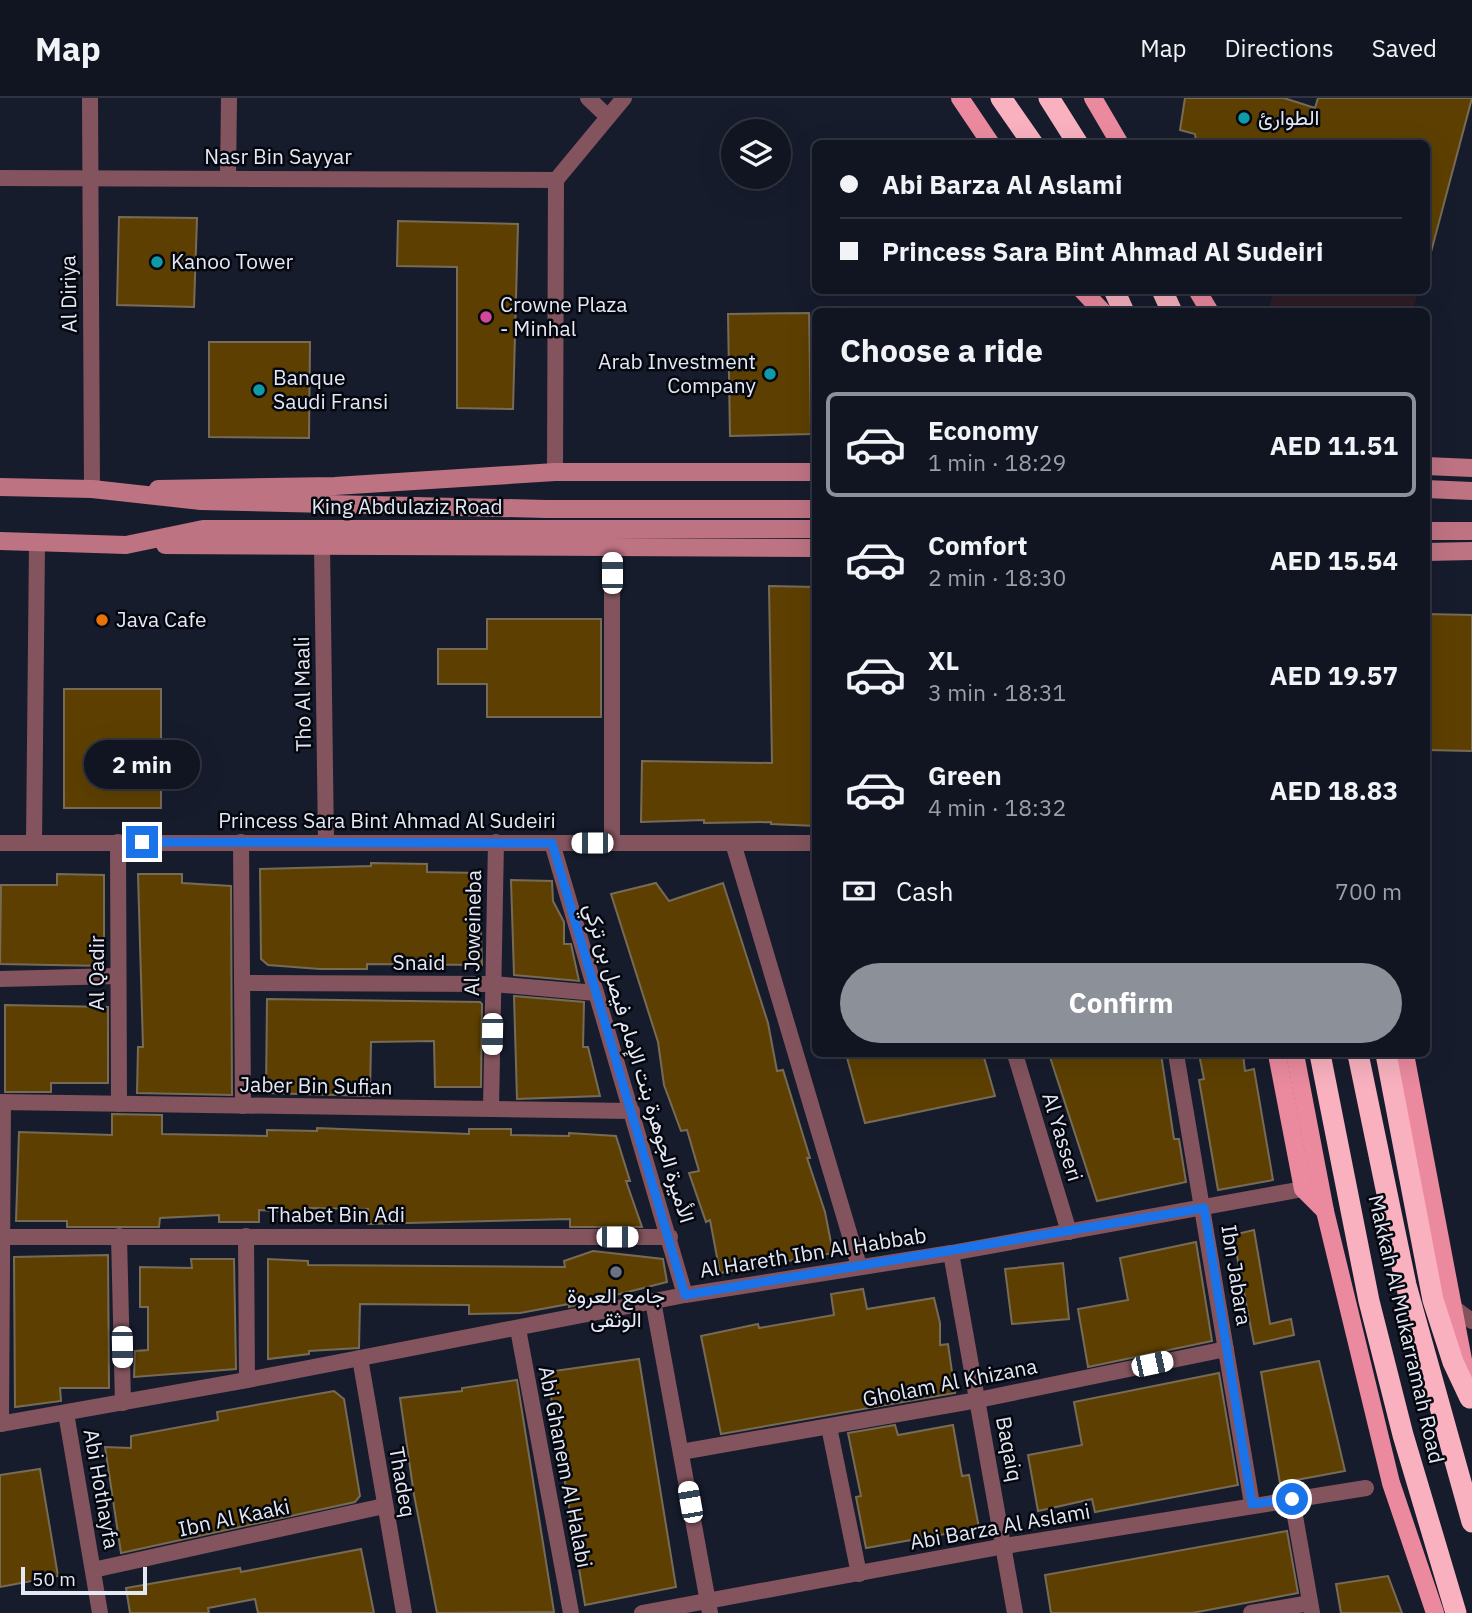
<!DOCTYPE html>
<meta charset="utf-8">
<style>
:root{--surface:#111522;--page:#1a1e2a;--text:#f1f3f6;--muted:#9c9fa5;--line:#303440;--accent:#8c9099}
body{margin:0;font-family:"IBM Plex Sans",Vazirmatn,sans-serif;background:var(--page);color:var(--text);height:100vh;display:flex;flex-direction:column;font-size:26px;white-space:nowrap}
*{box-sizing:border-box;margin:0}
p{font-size:23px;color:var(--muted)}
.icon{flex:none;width:38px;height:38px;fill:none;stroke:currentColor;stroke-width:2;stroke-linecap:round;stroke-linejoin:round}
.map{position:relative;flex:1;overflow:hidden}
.details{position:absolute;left:812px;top:210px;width:618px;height:749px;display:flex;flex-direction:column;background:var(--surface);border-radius:10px;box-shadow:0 7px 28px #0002,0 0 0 2px var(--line)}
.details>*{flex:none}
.hud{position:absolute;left:812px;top:42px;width:618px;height:154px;border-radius:10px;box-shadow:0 7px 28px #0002,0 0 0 2px var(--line);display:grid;align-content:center;height:154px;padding:0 28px;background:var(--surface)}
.controls{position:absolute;left:721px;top:21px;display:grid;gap:14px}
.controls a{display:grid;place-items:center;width:70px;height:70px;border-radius:50%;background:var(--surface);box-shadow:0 7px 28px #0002,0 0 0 2px var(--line);font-size:35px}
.scale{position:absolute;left:21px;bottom:18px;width:126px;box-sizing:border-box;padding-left:7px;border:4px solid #e4e8f4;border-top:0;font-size:19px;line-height:24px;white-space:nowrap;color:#e4e8f4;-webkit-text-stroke:5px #05070e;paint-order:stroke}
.end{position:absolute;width:32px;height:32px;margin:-16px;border:9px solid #1a73e8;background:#fff;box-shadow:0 0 0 4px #fff}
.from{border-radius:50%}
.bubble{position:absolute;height:49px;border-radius:24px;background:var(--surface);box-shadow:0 7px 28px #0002,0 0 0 2px var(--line);font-size:23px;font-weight:700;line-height:49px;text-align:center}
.car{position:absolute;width:21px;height:42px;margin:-21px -10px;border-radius:9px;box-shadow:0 0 5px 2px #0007;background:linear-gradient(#fff 24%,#345 0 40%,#fff 0 76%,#345 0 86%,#fff 0)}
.hud b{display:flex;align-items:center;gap:24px;height:66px;font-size:26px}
.hud b+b{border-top:2px solid var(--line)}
.hud i{width:18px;height:18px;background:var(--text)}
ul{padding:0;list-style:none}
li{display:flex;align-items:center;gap:21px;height:105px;margin:0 14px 10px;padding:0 14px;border:4px solid transparent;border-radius:10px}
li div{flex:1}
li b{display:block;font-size:26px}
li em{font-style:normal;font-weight:700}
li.on{border-color:var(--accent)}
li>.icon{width:63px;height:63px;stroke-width:1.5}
h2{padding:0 28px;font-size:32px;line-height:84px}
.pay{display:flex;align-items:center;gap:18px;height:77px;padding:0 28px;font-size:26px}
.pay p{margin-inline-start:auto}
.button{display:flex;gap:14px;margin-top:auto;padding:14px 28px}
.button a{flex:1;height:80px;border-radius:42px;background:var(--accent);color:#fff;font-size:28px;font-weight:700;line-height:80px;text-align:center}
header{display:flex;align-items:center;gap:42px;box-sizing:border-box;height:98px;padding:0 35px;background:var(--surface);border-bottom:2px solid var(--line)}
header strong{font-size:33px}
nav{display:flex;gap:38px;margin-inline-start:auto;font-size:24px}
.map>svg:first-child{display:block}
.medical{fill:#2f1e27}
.building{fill:#5d4001;stroke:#776b56;stroke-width:2}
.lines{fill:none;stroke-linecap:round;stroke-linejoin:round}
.street{stroke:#83545e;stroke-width:16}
.secondary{stroke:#be7383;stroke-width:18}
.primary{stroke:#eb8a9f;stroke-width:18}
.highway{stroke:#f9b1bf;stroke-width:21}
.route{stroke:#1a73e8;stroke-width:9}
.culture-dot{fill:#0f9aa8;stroke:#05070e;stroke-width:2.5}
.hotel-dot{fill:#d1479c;stroke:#05070e;stroke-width:2.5}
.food-dot{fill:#e8710a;stroke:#05070e;stroke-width:2.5}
.worship-dot{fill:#6b7280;stroke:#05070e;stroke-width:2.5}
.labels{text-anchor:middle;stroke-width:5;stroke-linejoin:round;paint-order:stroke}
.poi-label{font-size:21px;fill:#e4e8f4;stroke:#05070e;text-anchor:start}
.street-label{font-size:21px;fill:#e4e8f4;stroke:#05070e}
</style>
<header>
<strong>Map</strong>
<nav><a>Map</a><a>Directions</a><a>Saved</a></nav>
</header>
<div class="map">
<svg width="1472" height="1515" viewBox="0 0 1472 1515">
<rect width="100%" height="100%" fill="#171c2d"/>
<path class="medical" d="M1273,193V192L1418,193L1413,213H1269Z"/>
<g class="building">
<path d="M1185,0H1284L1315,10L1318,0H1472L1431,154L1426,153V46H1207L1196,43L1195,36L1180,32Z"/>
<path d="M119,119L197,120L194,209L117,207Z"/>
<path d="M398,123L518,126L513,311L457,310V169L397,168Z"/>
<path d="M809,215L811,336L730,338L728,216Z"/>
<path d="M209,244H310L309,340L209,339Z"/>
<path d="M769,488L816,489V728L771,726V724L704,725V722L641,724L642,663L772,665Z"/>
<path d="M1426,516L1472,517V653L1426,652Z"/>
<path d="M487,521H601V619H487V586H438V551H487Z"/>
<rect x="64" y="591" width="97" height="119"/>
<path d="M371,765L427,766V774L479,775L482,867L367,866V871H320L268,867L261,861L260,771L371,768Z"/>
<path d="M57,776L104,777V868L0,866L1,787H57Z"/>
<path d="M138,776H182V785L231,788L232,997L137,995L138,949H143Z"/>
<path d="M511,782L552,783L553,803L564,824V846H571L579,883L514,877Z"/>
<path d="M656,785L669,803L723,785L768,925L777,973L783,972L810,1060H807L825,1114L833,1155L720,1175L710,1122L706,1124L689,1075L699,1073L687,1032L681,1033L664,987L658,944L611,796Z"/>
<path d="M514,898L584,904L583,949H588L600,998L517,1001Z"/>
<path d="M267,901L480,904L482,906L481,989H435L434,943L371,944L370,998L266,995Z"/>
<path d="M5,907L108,909V985H51V994H5Z"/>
<path d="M846,956H983L995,998L865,1025Z"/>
<path d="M1049,956H1161L1174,1041H1179L1186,1084L1097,1103Z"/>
<path d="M1199,956H1243L1245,973L1254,971L1273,1082L1218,1092L1199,982L1204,981Z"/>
<path d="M112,1016L162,1017V1036L267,1038V1032L317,1033V1030L469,1036V1031H511V1037L569,1038V1035L616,1038L630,1083H626L642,1129H570V1121L368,1126V1111L310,1110L311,1115L259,1112V1124H219V1117L160,1120L159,1129H67V1123H16L19,1034L112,1037Z"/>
<path d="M1254,1132L1270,1226L1291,1221L1294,1237L1254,1246L1233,1137Z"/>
<path d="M1196,1144L1212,1243L1088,1269L1078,1211L1128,1202L1120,1160Z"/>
<path d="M593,1153L663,1161L667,1184L569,1209V1206L520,1215L469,1216V1207L360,1206L359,1250L309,1253V1256L268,1261V1161L308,1163V1167L565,1169L564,1163Z"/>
<path d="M108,1157L109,1290H60L61,1303L15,1309L14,1159Z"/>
<path d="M191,1161H234L236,1271L134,1279L135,1253L148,1252V1209H140V1169L192,1170Z"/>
<path d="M1063,1165L1069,1221L1012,1226L1005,1171Z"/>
<path d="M863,1191L867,1211L934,1200L940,1225V1247L948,1246L955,1295L721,1336L701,1238L758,1226L759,1230L834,1217L831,1196Z"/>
<path d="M639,1261L676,1489L585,1507L547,1274Z"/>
<path d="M1319,1263L1345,1373L1280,1385L1261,1274Z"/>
<path d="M1219,1275L1238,1387L1095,1414L1092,1401L1038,1413L1028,1357L1082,1347L1074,1304Z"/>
<path d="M517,1282L554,1514L437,1515L414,1397L400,1300L462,1293V1290Z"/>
<path d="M334,1293L344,1301L360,1398L355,1404L121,1455L105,1349L131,1350V1338L218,1322L217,1314Z"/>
<path d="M895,1327L898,1337L953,1327L962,1378L969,1377L979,1430L866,1450L856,1399L861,1398L848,1335Z"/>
<path d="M40,1371L58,1478L0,1489V1377Z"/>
<path d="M1287,1433L1298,1495L1192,1515H1051L1045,1477Z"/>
<path d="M361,1451L374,1515H258L255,1501L208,1510L209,1515H130L126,1490L240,1470L241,1474Z"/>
<path d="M1388,1478L1402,1515H1341L1336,1486Z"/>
</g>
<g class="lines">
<g class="street">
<path d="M90,0L92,391"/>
<path d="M588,0L608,19"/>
<path d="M0,80L556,82"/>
<path d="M228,80L229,0"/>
<path d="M555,374L556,82L624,0"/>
<path d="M322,447L326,745"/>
<path d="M34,744L37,445"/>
<path d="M118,744L119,1006"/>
<path d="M241,744L243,1008"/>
<path d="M0,745H816"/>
<path d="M552,745L685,1197"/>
<path d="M612,745V448"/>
<path d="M733,745L859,1168"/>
<path d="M0,881L117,878"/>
<path d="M242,885L493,886L596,895"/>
<path d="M1015,956L1069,1134"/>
<path d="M1176,956L1252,1406"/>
<path d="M0,1004L632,1013"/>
<path d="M491,1011L496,744"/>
<path d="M119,1138L123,1305"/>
<path d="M246,1138L247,1282"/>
<path d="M2,1139H670"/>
<path d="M951,1155L1015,1515"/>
<path d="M653,1203L710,1515"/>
<path d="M1454,1210L1472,1223"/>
<path d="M518,1231L571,1515"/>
<path d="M360,1260L404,1515"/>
<path d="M66,1315L100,1515"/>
<path d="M0,1326L247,1282L685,1197L951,1155L1303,1091"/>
<path d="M1,1326L3,1004"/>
<path d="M829,1329L859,1476"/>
<path d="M681,1354L978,1302L1226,1251"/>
<path d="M1292,1401L1312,1515"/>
<path d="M93,1472L384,1408"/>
<path d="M642,1515L1005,1448L1366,1390"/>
<path d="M1251,1515L1310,1505"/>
</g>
<g class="secondary">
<path d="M1426,368L1472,370"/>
<path d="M0,389L92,391L201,403L546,411H816"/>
<path d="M158,391L335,388L555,374H816"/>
<path d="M1426,391L1472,393"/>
<path d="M1426,433H1472"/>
<path d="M0,443L126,447L203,431H816"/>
<path d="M165,447L816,450"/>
<path d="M1426,454L1472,453"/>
</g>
<g class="primary">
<path d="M960,0L991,46"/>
<path d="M1093,0L1120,46"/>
<path d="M1082,192L1103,214"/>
<path d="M1197,192L1210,214"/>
<path d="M1277,956L1303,1091L1325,1113"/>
<path d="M1295,956L1325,1113L1391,1385L1435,1515"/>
<path d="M1405,956L1467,1283"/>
</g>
<g class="highway">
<path d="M1001,0L1033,46"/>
<path d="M1049,0L1078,46"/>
<path d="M1114,192L1124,214"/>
<path d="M1162,192L1172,214"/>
<path d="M1320,956L1369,1203L1403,1337L1456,1515"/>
<path d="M1358,956L1406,1187L1472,1424"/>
<path d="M1386,956L1433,1202L1453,1264L1470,1300"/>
</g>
</g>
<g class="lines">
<path class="route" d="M142,744L552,745L685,1197L1204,1110L1252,1406L1292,1401"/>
</g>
<g class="culture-dot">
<circle cx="1244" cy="20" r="7"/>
<circle cx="157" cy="164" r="7"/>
<circle cx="770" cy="276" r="7"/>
<circle cx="259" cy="292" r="7"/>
</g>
<circle class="hotel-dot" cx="486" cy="219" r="7"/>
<circle class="food-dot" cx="102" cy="522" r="7"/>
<circle class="worship-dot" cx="616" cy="1174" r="7"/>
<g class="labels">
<g class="poi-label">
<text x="1258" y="27">الطوارئ</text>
<text x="171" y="171">Kanoo Tower</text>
<text x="500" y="214">Crowne Plaza<tspan x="500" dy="24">- Minhal</tspan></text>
<text x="756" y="271" text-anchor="end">Arab Investment<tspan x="756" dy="24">Company</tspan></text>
<text x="273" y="287">Banque<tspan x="273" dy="24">Saudi Fransi</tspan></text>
<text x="116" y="529">Java Cafe</text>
<text x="616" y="1205" text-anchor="middle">جامع العروة<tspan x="616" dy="24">الوثقى</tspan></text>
</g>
<g class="street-label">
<text x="278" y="66">Nasr Bin Sayyar</text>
<text transform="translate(69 196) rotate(-91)" y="7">Al Diriya</text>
<text x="407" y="416">King Abdulaziz Road</text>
<text transform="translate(303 596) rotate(-91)" y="7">Tho Al Maali</text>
<text x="387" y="730">Princess Sara Bint Ahmad Al Sudeiri</text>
<text transform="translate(473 835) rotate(-89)" y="7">Al Joweineba</text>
<text x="419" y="872">Snaid</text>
<text transform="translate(97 875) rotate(-90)" y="7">Al Qadir</text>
<text transform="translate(639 965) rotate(73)" y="7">الأميرة الجوهرة بنت الإمام فيصل بن تركي</text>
<text transform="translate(316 988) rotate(1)" y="7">Jaber Bin Sufian</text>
<text transform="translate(1062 1039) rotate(73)" y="7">Al Yasseri</text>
<text x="336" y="1124">Thabet Bin Adi</text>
<text transform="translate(813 1155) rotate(-9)" y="7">Al Hareth Ibn Al Habbab</text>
<text transform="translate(1236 1177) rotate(81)" y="7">Ibn Jabara</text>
<text transform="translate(1406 1231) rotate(77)" y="7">Makkah Al Mukarramah Road</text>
<text transform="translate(950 1285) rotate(-11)" y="7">Gholam Al Khizana</text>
<text transform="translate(1009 1351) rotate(79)" y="7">Baqaiq</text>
<text transform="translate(565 1369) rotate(79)" y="7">Abi Ghanem Al Halabi</text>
<text transform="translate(402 1384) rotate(80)" y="7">Thadeq</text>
<text transform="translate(101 1391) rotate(80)" y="7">Abi Hothayfa</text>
<text transform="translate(234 1420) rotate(-12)" y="7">Ibn Al Kaaki</text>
<text transform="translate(1000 1429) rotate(-10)" y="7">Abi Barza Al Aslami</text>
</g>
</g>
</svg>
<div class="controls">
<a><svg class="icon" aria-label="layers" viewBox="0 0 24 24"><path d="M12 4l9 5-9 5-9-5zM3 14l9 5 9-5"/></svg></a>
</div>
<div class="scale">50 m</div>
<i class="end from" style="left:1292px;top:1401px"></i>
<i class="end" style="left:142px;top:744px"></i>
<div class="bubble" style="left:84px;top:642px;width:116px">2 min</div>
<i class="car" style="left:612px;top:475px;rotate:0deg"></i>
<i class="car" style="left:592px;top:745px;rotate:270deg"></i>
<i class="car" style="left:492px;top:936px;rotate:181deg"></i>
<i class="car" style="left:617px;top:1139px;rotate:90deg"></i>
<i class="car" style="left:122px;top:1249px;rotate:179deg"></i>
<i class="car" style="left:1152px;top:1266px;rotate:78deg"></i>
<i class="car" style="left:690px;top:1404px;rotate:350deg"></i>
<div class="hud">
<b><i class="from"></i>Abi Barza Al Aslami</b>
<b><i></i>Princess Sara Bint Ahmad Al Sudeiri</b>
</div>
<section class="details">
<h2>Choose a ride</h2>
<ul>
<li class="on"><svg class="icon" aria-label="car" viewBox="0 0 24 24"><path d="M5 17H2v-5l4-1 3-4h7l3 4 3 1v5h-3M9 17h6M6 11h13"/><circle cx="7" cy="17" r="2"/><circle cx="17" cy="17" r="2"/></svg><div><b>Economy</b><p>1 min · 18:29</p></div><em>AED 11.51</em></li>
<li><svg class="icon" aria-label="car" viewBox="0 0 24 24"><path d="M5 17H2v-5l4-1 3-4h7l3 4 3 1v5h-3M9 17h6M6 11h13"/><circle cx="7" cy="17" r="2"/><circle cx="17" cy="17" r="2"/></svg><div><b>Comfort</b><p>2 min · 18:30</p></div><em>AED 15.54</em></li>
<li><svg class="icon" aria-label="car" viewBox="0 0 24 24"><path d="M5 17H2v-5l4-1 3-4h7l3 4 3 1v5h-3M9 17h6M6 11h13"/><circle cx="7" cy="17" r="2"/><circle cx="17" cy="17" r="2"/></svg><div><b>XL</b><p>3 min · 18:31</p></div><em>AED 19.57</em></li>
<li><svg class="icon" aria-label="car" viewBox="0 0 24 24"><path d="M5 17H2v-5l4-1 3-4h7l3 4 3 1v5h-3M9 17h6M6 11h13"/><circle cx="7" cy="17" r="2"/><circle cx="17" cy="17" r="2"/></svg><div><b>Green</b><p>4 min · 18:32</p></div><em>AED 18.83</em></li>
</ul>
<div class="pay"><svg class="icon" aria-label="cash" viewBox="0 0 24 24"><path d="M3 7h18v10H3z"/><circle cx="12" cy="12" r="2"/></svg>Cash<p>700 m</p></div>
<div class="button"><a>Confirm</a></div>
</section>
</div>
